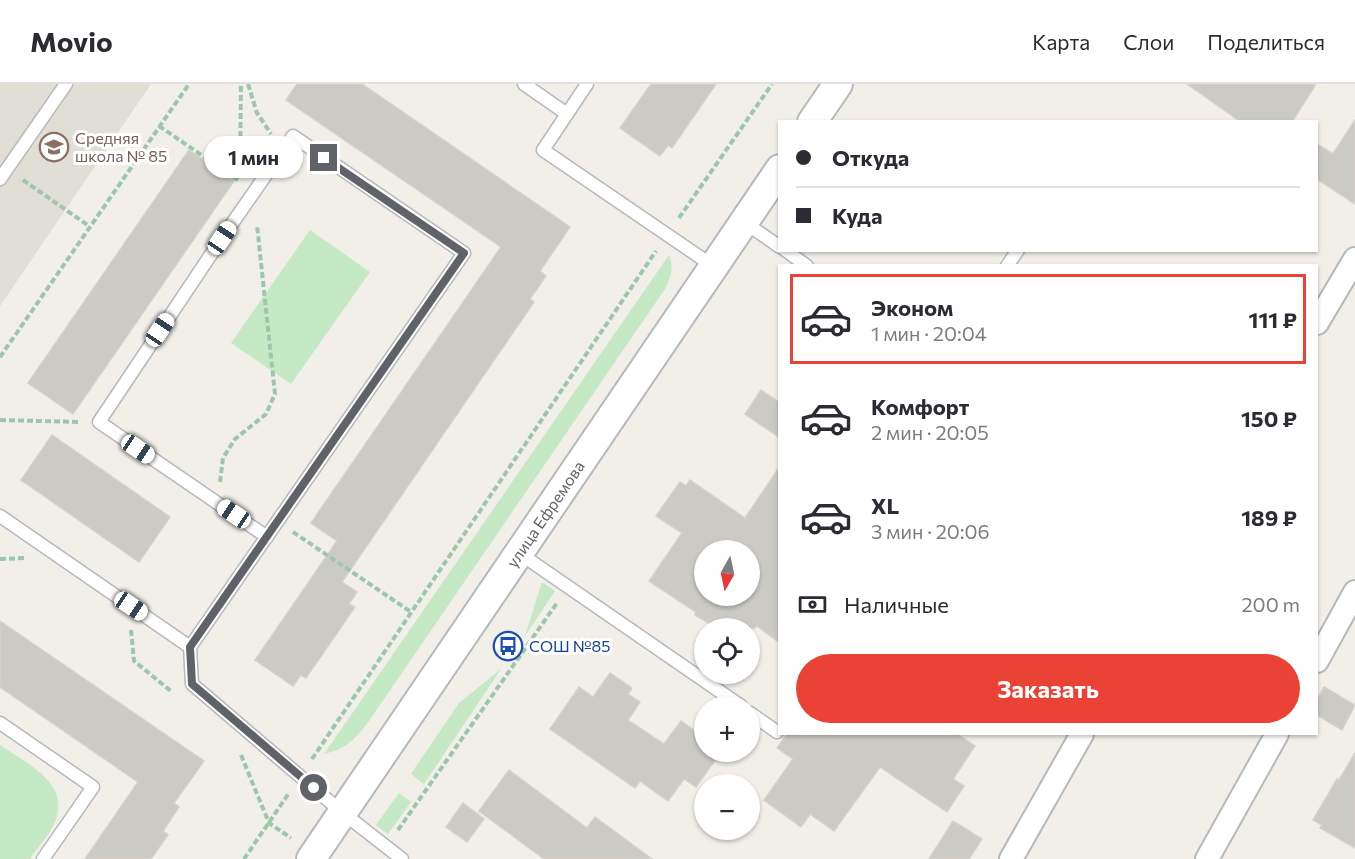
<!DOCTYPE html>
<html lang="ru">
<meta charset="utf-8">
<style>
:root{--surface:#fff;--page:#f2f2f3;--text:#2b2b33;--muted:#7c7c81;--line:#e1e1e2;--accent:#ea4335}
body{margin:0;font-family:Commissioner,sans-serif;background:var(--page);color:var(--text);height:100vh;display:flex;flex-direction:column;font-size:22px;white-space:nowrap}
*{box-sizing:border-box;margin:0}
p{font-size:20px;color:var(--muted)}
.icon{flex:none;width:33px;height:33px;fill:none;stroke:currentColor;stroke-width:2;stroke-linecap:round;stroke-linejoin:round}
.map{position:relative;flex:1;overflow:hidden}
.details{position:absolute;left:778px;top:180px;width:540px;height:471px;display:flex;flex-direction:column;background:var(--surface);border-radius:0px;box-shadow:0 2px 4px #0004}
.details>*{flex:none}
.banner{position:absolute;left:778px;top:36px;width:540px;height:132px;border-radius:0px;box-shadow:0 2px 4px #0004;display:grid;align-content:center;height:132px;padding:0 18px;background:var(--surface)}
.needle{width:39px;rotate:189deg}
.fabs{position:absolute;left:694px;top:456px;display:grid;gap:12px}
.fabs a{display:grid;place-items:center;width:66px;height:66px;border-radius:50%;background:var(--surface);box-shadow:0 2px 4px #0004;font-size:30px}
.end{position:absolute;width:27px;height:27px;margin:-14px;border:8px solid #5f6368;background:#fff;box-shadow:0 0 0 3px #fff}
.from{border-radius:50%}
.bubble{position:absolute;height:42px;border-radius:21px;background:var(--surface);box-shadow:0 2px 4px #0004;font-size:20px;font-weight:700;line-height:42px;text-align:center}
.car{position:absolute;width:18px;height:36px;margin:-18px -9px;border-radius:8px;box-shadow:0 0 4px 2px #0007;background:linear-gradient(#fff 24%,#345 0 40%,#fff 0 76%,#345 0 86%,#fff 0)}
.banner b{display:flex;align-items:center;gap:21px;height:57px;font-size:22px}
.banner b+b{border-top:2px solid var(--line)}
.banner i{width:15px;height:15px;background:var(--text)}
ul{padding:10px 0 0;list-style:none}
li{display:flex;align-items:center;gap:18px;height:90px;margin:0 12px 9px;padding:0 6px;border:3px solid transparent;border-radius:0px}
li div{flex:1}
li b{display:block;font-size:22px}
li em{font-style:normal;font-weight:700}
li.selected{border-color:var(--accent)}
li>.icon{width:54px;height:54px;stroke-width:1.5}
.pay{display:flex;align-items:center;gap:15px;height:66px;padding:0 18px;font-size:22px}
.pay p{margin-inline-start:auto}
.action{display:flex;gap:12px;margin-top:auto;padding:12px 18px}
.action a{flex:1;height:69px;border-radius:36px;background:var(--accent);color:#fff;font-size:24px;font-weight:700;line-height:69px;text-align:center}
header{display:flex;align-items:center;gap:36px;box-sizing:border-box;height:84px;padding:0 30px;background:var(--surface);border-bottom:2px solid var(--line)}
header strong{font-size:28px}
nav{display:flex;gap:33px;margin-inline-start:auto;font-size:21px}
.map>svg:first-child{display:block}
.education{fill:#e1ded6}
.green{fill:#c5e8c5}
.building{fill:#cccac5;stroke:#d6d1c6;stroke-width:1.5;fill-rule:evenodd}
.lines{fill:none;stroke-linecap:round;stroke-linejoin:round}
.service-casing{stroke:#b5b8bc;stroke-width:15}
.minor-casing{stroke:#b5b8bc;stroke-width:26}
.tertiary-casing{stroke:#b5b8bc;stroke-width:32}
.path{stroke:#9cc7a9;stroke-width:4;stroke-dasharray:6 3;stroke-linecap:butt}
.service{stroke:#fff;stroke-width:12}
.minor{stroke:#fff;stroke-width:22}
.tertiary{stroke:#fff;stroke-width:28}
.route{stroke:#5f6368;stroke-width:8}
.labels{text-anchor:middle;stroke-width:6;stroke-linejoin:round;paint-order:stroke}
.education-label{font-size:16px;fill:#785e54;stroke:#fff;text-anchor:start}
.street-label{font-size:16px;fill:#5f6368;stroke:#fff}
.transit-label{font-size:16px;fill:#164399;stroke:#fff;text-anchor:start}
</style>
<header>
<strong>Movio</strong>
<nav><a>Карта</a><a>Слои</a><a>Поделиться</a></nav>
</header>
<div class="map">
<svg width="1355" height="775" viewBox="0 0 1355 775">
<rect width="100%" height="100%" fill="#f1efe8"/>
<path class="education" d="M0,0H151L0,222Z"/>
<g class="green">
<path d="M310,146L370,188L291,300L231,259Z"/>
<path d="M669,171C674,184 671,193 665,205L371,634C356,654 349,664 324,670Z"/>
<path d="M542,498L555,507L525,552Z"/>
<path d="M501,585L424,700L411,690L459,619Z"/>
<path d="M0,661C27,680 73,700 54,740C48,753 37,764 30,775H0Z"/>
<path d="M399,709L411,718L388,750L376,741Z"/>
</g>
<g class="building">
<path d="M297,0H362L570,143L540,187L546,192L530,215L534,218L342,498L357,508L349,520L355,523L306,594L301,591L293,602L255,576L337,457L311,439L501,163L286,16Z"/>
<path d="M651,0H716L672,64L668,61L660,72L620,44Z"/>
<path d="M1187,0H1316L1292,38H1241Z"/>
<path d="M1355,36V120L1317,95V60L1333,70Z"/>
<path d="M189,66L234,97L73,330L28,299Z"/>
<path d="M761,306L780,319V354L745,330Z"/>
<path d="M52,351L170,433L139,478L21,396Z"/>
<path d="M780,382V559L757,542L755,544H716L695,531L696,528L649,497L682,449L656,432L680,398L686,402L690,396L745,434ZM705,466H750V512H705Z"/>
<path d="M0,537L204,677L174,719L179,723L163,747L168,751L151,775H85L138,698L0,603Z"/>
<path d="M610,589L632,604L628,610L640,618L628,636L664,660L681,637L705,654V668H721L696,703L684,695L668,717L640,697L635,704L550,645L579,603L593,613Z"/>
<path d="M1324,603L1355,621L1342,646L1317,631V616Z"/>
<path d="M787,650H957L975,662L953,695L964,702L947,728L880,683L834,747L810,730L801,743L764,716L793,675L777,664Z"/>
<path d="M1355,669V764L1320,744L1322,741L1313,736L1337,695L1339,696Z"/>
<path d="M509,686L587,744L595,733L652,775H544L479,727Z"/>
<path d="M463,719L484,735L467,758L446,743Z"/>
<path d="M953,737L982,755L969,775H929Z"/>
</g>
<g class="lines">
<g class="service-casing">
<g id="service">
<path d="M524,0L567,30"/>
<path d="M587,0L543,66L713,182"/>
<path d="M0,95L66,0"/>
<path d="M744,138L780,163"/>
<path d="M785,166L807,182"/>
<path d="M1007,182L1018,166"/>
<path d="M0,432L190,563"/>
<path d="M267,453L99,338L222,154L293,52L464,169L190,563L192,600L343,729L402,775"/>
<path d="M519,469L741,622"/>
<path d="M750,629L777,648"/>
<path d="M0,639L93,703L43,775"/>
</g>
</g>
<g class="minor-casing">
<g id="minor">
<path d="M1317,239L1355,175"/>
<path d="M1317,577L1355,508"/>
<path d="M1011,775L1082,650"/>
<path d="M1207,775L1277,650"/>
</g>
</g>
<g class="tertiary-casing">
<g id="tertiary">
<path d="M812,38L838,0"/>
<path id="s1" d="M311,775L780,85"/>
</g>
</g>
<g class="path">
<path d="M248,0L257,29L271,50"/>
<path d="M159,42L238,96"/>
<path d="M240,89L241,0"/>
<path d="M23,96L89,142"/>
<path d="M679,134L772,0"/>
<path d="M0,273L189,0"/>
<path d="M0,336L80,338"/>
<path d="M220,398L223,374L235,355L266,330L275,310L257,141"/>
<path d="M293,448L411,528"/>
<path d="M0,475L26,474"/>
<path d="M131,546L134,577L172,608"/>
<path d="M241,671L269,739L291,754"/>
<path d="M312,675L656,167"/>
<path d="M398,746L557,519"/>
<path d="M244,775L289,709"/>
</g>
<use href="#service" class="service"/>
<use href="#minor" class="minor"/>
<use href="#tertiary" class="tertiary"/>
</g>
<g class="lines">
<path class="route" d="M314,704L192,600L190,563L464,169L324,74"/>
</g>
<defs>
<g id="school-ring" transform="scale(1.5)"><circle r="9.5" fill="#fff" stroke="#8d6e63" stroke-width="1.5"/><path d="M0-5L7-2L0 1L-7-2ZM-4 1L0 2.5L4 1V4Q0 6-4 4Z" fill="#8d6e63"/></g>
<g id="bus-ring" transform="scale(1.5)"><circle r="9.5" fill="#fff" stroke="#1a4fb4" stroke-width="1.5"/><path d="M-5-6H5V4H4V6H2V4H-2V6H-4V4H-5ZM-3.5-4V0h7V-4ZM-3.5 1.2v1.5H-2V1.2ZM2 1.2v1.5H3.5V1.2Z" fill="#1a4fb4"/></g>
</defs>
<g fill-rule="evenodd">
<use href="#school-ring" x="54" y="63"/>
<use href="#bus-ring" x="508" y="562"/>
</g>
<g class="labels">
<g class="education-label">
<text x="75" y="60">Средняя<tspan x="75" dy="18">школа № 85</tspan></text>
</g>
<g class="street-label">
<text dy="6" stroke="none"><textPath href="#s1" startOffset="417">улица Ефремова</textPath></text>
</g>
<g class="transit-label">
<text x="529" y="568">СОШ №85</text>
</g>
</g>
</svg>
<div class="fabs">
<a><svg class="needle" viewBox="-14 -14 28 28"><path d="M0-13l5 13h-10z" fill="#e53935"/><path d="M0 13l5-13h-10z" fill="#7c7c81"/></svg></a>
<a><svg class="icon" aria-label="locate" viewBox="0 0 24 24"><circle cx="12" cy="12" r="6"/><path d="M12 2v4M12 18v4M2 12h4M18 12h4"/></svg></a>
<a>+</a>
<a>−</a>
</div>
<i class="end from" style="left:314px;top:704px"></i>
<i class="end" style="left:324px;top:74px"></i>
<div class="bubble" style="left:204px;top:52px;width:99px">1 мин</div>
<i class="car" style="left:222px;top:154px;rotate:34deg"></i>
<i class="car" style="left:160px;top:246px;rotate:34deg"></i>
<i class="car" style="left:138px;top:365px;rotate:124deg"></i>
<i class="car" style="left:234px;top:430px;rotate:304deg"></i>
<i class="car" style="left:131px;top:522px;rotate:124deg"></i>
<div class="banner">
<b><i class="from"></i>Откуда</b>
<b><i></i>Куда</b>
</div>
<section class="details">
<ul>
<li class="selected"><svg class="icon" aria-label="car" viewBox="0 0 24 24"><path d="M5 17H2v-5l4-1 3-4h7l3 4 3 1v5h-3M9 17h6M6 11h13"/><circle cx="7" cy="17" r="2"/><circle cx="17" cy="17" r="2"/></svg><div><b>Эконом</b><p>1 мин · 20:04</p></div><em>111 ₽</em></li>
<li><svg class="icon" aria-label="car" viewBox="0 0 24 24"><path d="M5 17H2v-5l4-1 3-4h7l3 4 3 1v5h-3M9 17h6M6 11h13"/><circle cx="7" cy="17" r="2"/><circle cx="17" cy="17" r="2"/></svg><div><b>Комфорт</b><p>2 мин · 20:05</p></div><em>150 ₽</em></li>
<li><svg class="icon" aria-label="car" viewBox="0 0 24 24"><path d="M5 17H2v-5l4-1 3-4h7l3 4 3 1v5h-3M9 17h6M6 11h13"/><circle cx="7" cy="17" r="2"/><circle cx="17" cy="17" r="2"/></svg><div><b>XL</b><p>3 мин · 20:06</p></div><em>189 ₽</em></li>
</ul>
<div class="pay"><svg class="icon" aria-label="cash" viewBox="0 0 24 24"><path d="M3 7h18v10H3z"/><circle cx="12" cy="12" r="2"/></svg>Наличные<p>200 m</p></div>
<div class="action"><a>Заказать</a></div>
</section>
</div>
